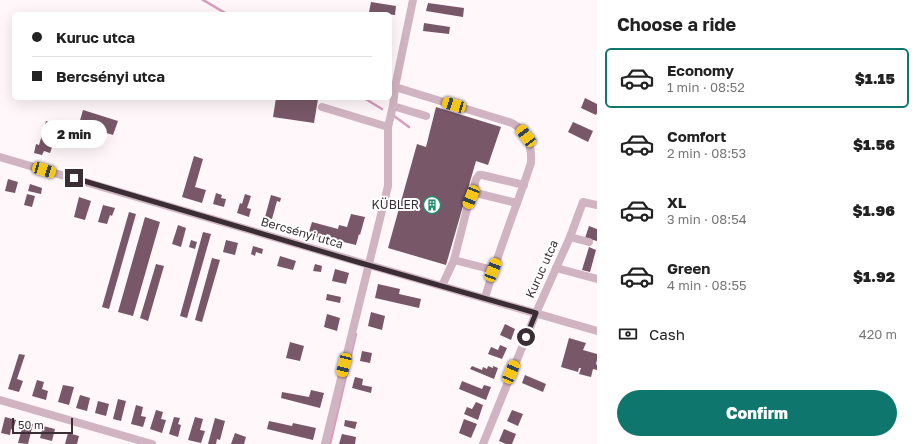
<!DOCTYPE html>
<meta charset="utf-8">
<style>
:root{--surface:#fff;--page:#f6f6f6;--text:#222;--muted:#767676;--line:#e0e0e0;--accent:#0f766e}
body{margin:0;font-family:"Golos Text",sans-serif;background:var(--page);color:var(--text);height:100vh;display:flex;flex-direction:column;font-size:15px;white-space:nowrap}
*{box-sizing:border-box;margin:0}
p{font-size:13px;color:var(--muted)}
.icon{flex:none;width:22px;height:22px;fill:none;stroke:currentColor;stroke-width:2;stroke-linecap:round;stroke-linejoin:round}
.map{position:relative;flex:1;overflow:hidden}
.sheet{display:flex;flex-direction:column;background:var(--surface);width:320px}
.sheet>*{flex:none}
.banner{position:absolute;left:12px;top:12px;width:380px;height:88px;border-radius:6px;box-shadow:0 4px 16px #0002;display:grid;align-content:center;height:88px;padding:0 20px;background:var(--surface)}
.scale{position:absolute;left:12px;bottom:10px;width:61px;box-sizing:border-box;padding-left:4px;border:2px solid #3b2d34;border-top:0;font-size:11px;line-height:14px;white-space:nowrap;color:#3b2d34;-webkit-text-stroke:3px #fff;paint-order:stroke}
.end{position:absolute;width:18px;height:18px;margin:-9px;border:5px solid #3b2d34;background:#fff;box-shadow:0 0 0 2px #fff}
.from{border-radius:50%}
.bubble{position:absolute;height:28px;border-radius:14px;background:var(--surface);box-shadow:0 4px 16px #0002;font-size:13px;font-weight:800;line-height:28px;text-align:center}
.car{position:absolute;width:12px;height:24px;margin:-12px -6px;border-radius:5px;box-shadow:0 0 3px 1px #0007;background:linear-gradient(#f5c518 24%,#345 0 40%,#f5c518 0 76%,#345 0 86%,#f5c518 0)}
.banner b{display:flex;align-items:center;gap:14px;height:38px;font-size:15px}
.banner b+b{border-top:1px solid var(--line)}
.banner i{width:10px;height:10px;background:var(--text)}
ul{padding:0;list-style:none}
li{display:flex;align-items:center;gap:12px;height:60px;margin:0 8px 6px;padding:0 12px;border:2px solid transparent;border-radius:6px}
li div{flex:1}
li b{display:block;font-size:15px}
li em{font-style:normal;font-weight:800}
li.selected{border-color:var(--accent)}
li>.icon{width:36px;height:36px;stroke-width:1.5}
h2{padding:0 20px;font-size:18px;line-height:48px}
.pay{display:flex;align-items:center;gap:10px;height:44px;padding:0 20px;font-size:15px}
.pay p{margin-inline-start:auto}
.action{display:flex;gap:8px;margin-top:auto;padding:8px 20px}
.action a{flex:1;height:46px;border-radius:24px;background:var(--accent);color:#fff;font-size:16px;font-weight:800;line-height:46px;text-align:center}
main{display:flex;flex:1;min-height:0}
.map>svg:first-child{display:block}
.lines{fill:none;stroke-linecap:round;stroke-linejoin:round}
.stream{stroke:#d89dbb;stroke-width:2.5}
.building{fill:#785868}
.minor{stroke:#d0b4c1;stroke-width:8}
.route{stroke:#3b2d34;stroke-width:5}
.labels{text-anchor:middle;stroke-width:4;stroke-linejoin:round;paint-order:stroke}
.poi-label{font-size:12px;fill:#3b2d34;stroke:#fff;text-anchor:end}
.street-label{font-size:12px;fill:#3b2d34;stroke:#fff}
</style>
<main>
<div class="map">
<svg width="597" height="444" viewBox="0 0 597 444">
<rect width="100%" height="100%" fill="#fff7fa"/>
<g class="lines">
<g class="stream">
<path d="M203,0L227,14"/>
<path d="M364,98L382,109"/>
<path d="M394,116L409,127"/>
<path d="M330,444L356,334"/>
</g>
</g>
<g class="building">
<path d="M371,2L396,6L395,15L369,12Z"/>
<path d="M428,3L464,8L463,17L426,11Z"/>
<path d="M424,23L450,27L449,34L423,31Z"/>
<path d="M276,98H310L318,99L314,123L273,117Z"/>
<path d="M585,98L597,104V113L596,115L581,108Z"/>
<path d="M436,107L501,127L488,165L476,161L446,265L388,248L417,144L426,147Z"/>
<path d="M83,110L118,121L113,135L79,124Z"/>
<path d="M46,121L56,125L55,129L58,130L50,153L44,151L42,155L34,153L36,144L39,145Z"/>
<path d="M573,122L593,131L588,142L568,132Z"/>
<path d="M194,156L203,159L195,187L206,190L202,203L182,197Z"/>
<path d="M8,179L18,182L15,193L5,191Z"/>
<path d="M30,184L42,188L41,194L28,191Z"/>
<path d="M216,193L222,195L221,198L226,199L224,207L213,204Z"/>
<path d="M27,194L35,196L32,207L24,205Z"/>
<path d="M245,194L251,196L247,208L251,209L249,217L237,213L240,203L242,204Z"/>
<path d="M271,195L281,198L280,202L277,201L272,219L265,217Z"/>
<path d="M79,197L91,201L85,220L74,217Z"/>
<path d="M103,205L115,208L112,216L110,215L107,224L98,222Z"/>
<path d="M129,212L136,214L109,309L102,307Z"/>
<path d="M351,214L365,217L360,235L359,234L356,245L335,240L334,242L308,235L312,222L338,229L339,225L347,227Z"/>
<path d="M145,217L160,222L133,316L118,312Z"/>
<path d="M178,225L186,228L181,247L172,244Z"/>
<path d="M589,226L597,229V241L585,238Z"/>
<path d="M203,232L211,234L187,318L180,316Z"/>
<path d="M191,240L197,242L195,249L189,247Z"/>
<path d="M226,240L238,243L235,255L223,252Z"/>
<path d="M253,246L263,249L262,254L256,252L255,256L251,254Z"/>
<path d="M589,247L596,250L590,272L582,270Z"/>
<path d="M280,256L296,261L293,270L277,266Z"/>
<path d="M212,258L220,260L202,322L195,320Z"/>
<path d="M156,264L164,266L148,321L140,318Z"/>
<path d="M315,264L322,266L321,272L313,271Z"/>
<path d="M335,269L349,273L346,284L332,281Z"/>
<path d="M378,284L400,289L399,294L421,299L419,308L375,298Z"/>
<path d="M327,294L341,297L340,303L326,300Z"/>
<path d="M371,312L385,316L382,330L368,326Z"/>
<path d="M327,314L340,318L337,331L324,327Z"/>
<path d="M505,324L515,329L511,340L500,335Z"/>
<path d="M569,338L586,343L583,350L597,354V360L596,364L597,365V370L593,369L591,377L579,374L581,368H579L578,372L561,367Z"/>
<path d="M290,342L304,346L300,361L286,358Z"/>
<path d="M500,345L507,348L502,359L488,354L491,347L498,350Z"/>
<path d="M362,351L372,353L370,363L360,361Z"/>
<path d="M19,354L25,355L17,379L23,381L19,392L8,389Z"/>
<path d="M472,366L482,370L483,367L487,369L488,366L493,368V366L498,368L494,379L470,369Z"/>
<path d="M525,375L546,384L543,392L522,383Z"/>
<path d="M355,377L363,379L362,385L372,387L371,393L352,388Z"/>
<path d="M37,380L44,382L42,389L48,391L46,400L32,396Z"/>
<path d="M462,381L482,389L484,385L491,387L486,400L459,389Z"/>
<path d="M63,385L74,387L69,405L58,402Z"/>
<path d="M311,390L324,393L320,408L281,398L282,392L309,397Z"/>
<path d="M80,395L90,398L87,411L76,408Z"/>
<path d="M118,399L126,401L121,421L113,419Z"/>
<path d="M98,401L109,404L106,416L95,413Z"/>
<path d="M476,402L483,405L478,420L464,414L467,407L472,409Z"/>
<path d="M136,405L143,407L141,416L146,417L143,427L131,424Z"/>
<path d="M156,410L163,412L161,419L166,420L162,433L150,429Z"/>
<path d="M512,410L523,414L518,426L507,421Z"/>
<path d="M5,417L16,420L13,430L11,429L10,435L1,433Z"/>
<path d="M174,417L180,418L178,424L181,425L178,437L169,434Z"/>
<path d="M195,417L203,419L200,430L205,431L201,443L188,440Z"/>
<path d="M215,418L225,421L220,440L217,439L216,444H208Z"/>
<path d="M464,419L477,424L471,438L459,433Z"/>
<path d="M345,420L357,422L355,429L344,426Z"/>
<path d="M24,421L33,424L28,444L18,443Z"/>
<path d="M269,421L292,426L293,423L316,428L313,440L267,429Z"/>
<path d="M43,426L55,429L52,441L40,438Z"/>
<path d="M504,429L516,434L512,444H506L499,441Z"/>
<path d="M68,433L79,436L77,444H65Z"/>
<path d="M235,433L246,437L244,444H231Z"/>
<path d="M342,434L356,437L355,444H339Z"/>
</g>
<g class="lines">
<g class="minor">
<path d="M395,87L512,123C527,131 532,146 531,163C516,208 498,252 485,298"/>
<path d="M393,106L426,116"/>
<path d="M322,107L388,127"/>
<path d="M0,157L369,265L597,331"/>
<path d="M476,193L517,203"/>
<path d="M570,237L583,202L597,205"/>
<path d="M454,260L493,270"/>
<path d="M556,268L597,279"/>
<path d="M442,286L454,260L468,205L471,197L476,193C474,185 474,181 479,175H482L524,185"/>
<path d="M0,400L152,444"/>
<path d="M325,444L388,186V127L393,106L395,87L413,0"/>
<path d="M483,444L536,313L570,237L589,242"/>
</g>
</g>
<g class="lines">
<path class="route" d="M74,178L354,261L536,313L526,337"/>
</g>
<defs>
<g id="building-ring" transform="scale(0.9)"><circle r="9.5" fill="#fff" stroke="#208d6c" stroke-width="1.5"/><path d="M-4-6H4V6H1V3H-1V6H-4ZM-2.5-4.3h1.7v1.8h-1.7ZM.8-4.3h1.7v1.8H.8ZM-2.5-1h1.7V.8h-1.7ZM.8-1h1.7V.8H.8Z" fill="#208d6c"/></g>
</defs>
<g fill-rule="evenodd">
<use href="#building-ring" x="432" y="205"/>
</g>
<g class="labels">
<g class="poi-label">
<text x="419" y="209">KÜBLER</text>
</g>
<g class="street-label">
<text transform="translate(302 233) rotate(16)" y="4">Bercsényi utca</text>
<text transform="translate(542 269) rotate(-66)" y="4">Kuruc utca</text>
</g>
</g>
</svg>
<div class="scale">50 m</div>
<i class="end from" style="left:526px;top:337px"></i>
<i class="end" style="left:74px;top:178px"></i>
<div class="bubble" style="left:41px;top:120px;width:66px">2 min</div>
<i class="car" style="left:454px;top:105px;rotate:287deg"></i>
<i class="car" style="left:526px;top:136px;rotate:323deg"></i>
<i class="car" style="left:44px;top:170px;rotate:107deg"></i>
<i class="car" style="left:471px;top:197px;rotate:202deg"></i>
<i class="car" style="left:493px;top:270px;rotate:21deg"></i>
<i class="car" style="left:344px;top:365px;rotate:194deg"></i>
<i class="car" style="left:511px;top:372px;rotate:23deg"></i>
<div class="banner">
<b><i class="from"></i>Kuruc utca</b>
<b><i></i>Bercsényi utca</b>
</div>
</div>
<section class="sheet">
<h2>Choose a ride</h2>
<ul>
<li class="selected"><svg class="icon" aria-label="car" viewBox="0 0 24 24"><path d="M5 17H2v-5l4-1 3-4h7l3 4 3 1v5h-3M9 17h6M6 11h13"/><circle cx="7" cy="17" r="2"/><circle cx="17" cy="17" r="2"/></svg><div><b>Economy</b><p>1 min · 08:52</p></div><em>$1.15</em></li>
<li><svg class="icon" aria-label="car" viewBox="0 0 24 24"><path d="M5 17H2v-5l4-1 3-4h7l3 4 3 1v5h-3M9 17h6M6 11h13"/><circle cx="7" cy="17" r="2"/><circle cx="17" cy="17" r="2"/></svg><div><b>Comfort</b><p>2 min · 08:53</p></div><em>$1.56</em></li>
<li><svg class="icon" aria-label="car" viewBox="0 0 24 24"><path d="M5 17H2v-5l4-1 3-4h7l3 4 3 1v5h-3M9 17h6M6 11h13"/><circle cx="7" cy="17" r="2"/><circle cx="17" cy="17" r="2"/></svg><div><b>XL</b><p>3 min · 08:54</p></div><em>$1.96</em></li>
<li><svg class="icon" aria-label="car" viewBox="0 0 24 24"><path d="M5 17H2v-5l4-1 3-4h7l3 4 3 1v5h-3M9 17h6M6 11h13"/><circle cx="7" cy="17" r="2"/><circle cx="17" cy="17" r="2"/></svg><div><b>Green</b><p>4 min · 08:55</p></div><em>$1.92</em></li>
</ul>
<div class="pay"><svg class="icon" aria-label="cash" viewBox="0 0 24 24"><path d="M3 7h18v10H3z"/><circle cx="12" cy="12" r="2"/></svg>Cash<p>420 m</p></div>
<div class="action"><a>Confirm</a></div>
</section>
</main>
